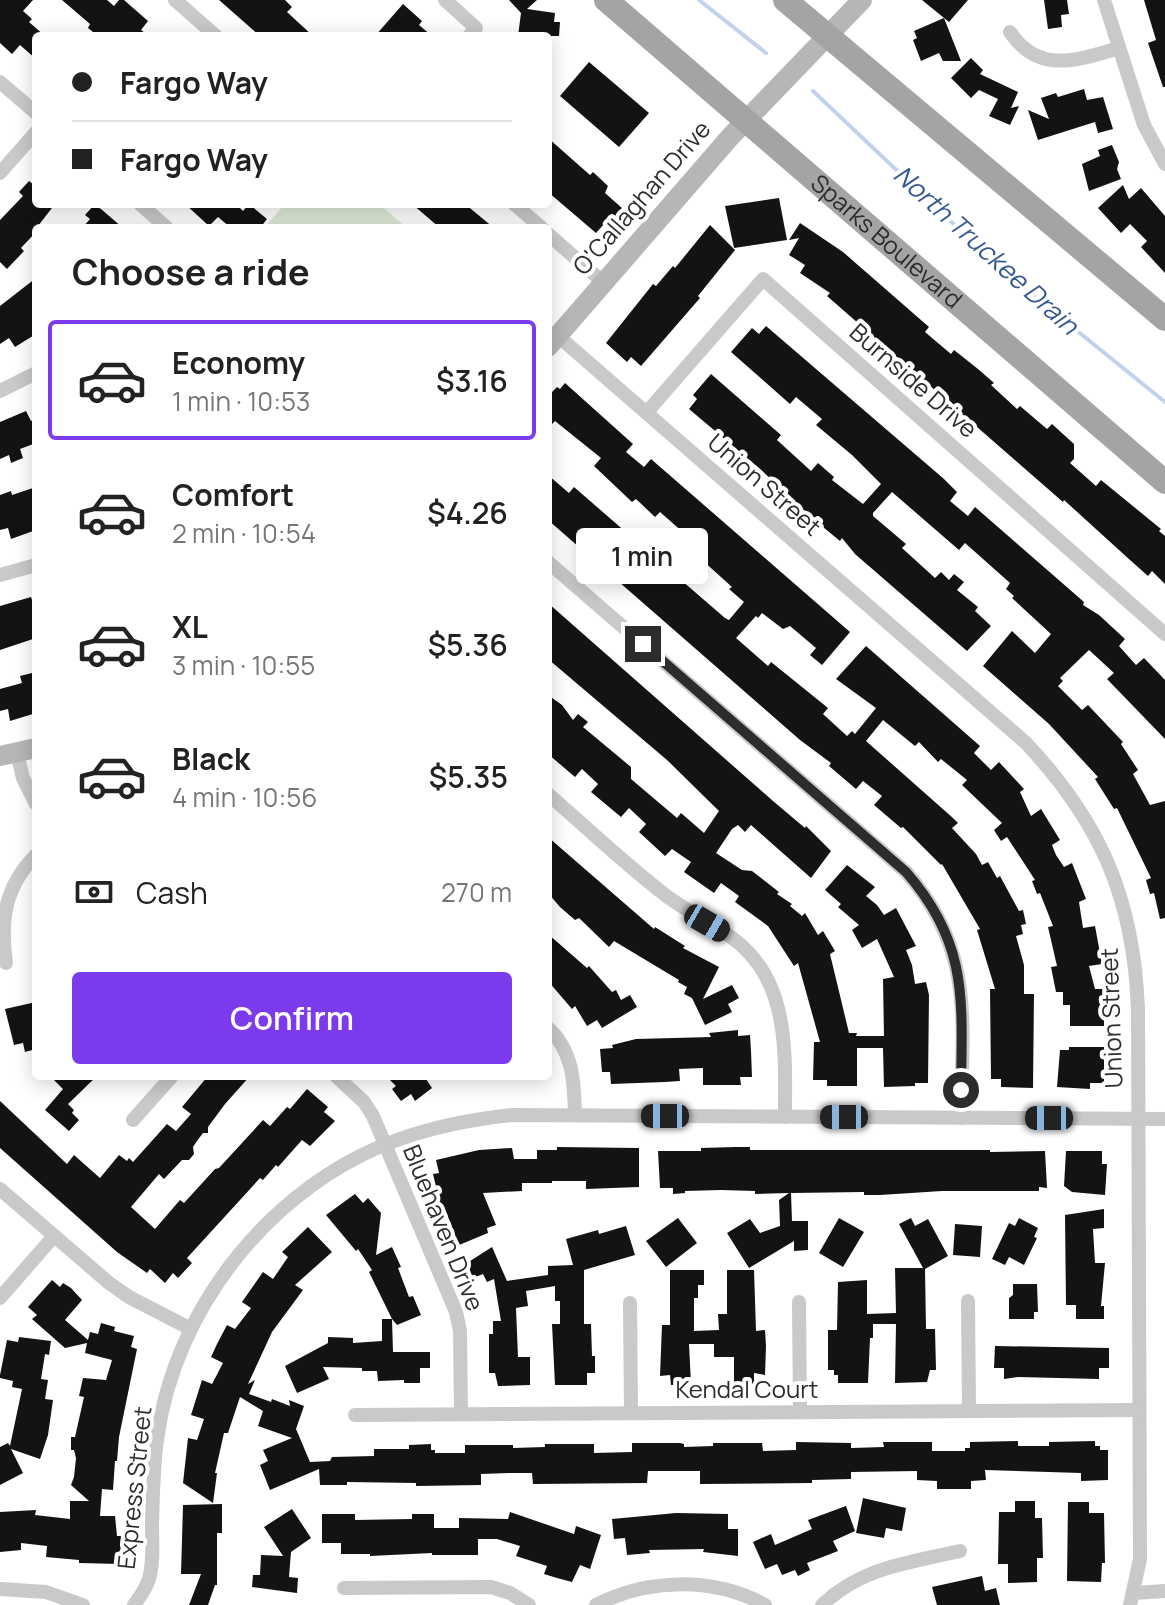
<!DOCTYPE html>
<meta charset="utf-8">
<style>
:root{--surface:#fff;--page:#f6f6f6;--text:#222;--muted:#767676;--line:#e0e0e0;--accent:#7c3aed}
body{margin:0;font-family:Manrope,sans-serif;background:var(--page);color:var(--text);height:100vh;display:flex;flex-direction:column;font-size:30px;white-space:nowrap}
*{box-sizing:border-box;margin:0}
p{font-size:26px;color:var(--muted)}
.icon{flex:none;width:44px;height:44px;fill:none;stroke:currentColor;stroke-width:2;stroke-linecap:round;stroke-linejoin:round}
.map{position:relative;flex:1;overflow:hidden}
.details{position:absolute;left:32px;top:224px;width:520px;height:856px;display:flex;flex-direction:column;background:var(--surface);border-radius:8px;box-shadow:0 4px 20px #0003}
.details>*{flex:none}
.guide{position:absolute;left:32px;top:32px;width:520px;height:176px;border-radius:8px;box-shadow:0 4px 20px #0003;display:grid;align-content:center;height:176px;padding:0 40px;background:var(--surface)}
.end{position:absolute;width:36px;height:36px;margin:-18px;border:10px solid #2c2c2c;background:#fff;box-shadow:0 0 0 4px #fff}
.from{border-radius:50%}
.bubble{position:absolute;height:56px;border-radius:8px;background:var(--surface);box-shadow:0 4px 20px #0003;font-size:26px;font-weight:600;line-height:56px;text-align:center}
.car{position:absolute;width:24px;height:48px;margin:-24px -12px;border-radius:10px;box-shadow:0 0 6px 2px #0007;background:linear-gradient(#222 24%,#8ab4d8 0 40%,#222 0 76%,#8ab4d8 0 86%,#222 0)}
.guide b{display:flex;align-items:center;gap:28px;height:76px;font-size:30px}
.guide b+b{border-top:2px solid var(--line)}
.guide i{width:20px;height:20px;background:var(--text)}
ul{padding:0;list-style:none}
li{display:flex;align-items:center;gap:24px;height:120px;margin:0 16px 12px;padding:0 24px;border:4px solid transparent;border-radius:8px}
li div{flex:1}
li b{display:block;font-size:30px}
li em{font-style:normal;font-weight:600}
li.on{border-color:var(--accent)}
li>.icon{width:72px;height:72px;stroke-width:1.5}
h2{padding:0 40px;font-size:36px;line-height:96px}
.pay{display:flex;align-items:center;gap:20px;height:88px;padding:0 40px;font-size:30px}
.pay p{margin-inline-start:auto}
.action{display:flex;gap:16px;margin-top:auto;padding:16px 40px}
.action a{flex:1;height:92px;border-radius:8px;background:var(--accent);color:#fff;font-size:32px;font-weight:600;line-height:92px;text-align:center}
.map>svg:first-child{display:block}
.green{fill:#deebd7}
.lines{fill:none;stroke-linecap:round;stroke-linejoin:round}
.stream{stroke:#c2d2ed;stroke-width:4}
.building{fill:#131313}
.street{stroke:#c9c9c9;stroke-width:14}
.secondary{stroke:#b6b6b6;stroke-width:20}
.primary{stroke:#a4a4a4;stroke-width:24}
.route{stroke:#2c2c2c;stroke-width:10}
.labels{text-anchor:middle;stroke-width:8;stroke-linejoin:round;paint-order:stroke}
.street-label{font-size:24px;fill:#2c2c2c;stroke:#fff}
.water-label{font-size:26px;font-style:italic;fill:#355993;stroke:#fff}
</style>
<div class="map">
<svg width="1165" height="1605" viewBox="0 0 1165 1605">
<rect width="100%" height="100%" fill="#fff"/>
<path class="green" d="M285,204H379L407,228H264Z"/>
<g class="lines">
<g class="stream">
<path d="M699,0L766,53"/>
<path d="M813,91L1002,270L1165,402"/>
</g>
</g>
<g class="building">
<path d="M0,0H33L23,11L32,19L29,22L45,36H36V59L20,45L12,54L0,43Z"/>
<path d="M62,0H107L114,6L119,0H124L148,21L141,30L149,36H98L88,28L90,24Z"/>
<path d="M219,0H285L292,7L287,12L313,36H260Z"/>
<path d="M509,0H537L527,9L555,13L554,22H560L559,36H518L521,13Z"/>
<path d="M922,0H968L949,22Z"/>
<path d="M1044,0H1067L1069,14L1061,15L1062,27L1048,29Z"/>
<path d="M1144,0H1165V87H1163L1148,43L1156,40Z"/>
<path d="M403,4L422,21L419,25L432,36H375Z"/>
<path d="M944,18L961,61H943L939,53L921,61L913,40L917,38L914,31Z"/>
<path d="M971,58L983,70L980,74L1018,92L1011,108L1019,106L1010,125L989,116L998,99L979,90L971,98L951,78Z"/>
<path d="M589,62L649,113L619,147L560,96Z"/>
<path d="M1084,89L1087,100L1103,97L1113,129L1098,133L1095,122L1038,140L1028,110L1049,119L1041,98L1056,93L1058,97Z"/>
<path d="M548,138L590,175L593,172L608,186L605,193L622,208L608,225L605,223L596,233L548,192Z"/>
<path d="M1112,145L1119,162L1117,169L1121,179L1089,191L1082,164L1100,156L1098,150Z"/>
<path d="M29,181L34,185L36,182V204H55L38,226L40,228H36V232L21,248L24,251L7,269L0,262V220L23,196L19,192Z"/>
<path d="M1123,185L1129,199L1141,188L1165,216V273L1141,247L1147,241L1130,224L1121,233L1098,208Z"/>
<path d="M779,198L787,240L734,248L725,206Z"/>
<path d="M185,204H236L243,211L249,204L267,219L260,228H231L218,217L209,226Z"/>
<path d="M412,204H465L494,228H440Z"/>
<path d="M94,205L101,209L123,228H82L90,219L85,215Z"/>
<path d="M800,223L843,252L929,327L925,332L951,354L954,350L978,369L994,383L991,385L1017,409L1020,406L1047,429L1052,424L1074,444V459L1070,463L1096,486L1101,480L1161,529L1159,531L1165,536V584L1152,571L1148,576L1130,560L1064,500L1063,502L827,296L830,293L800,273L805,265L789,255L799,238L789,240Z"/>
<path d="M710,225L735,250L698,296L700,298L641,366L631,357L627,362L606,343L653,284L656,286L673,266L675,268Z"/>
<path d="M36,278V334L15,347L9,338L0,344V306Z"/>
<path d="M766,326L944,479L957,492L950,501L968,516L975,507L1084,602L1083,605L1099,615L1125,639L1119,646L1136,665L1144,658L1165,680V739L1107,679L1114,673L1089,650L1060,678L1063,681L1058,686L1082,710L1088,705L1123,742L1121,744L1138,770L1133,774L1150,805L1165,801V918L1160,919L1154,893L1150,894L1146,880L1151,878L1117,808L1114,809L1095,779L1098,777L1049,724L983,666L1012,631L1035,653L1051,634L1012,598L1014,596L1006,589L1010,583L965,543L959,550L892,492L873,513V516L906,544L902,548L935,578L941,572L949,580L954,574L964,582L957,590L978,607L975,611L991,626L967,651L855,554L842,538L840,541L812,518L759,468L689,409L697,399L693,395L711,374L781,435L777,440L811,471L818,463L834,477L832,480L863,504L881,484L852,455L816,425L822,419L796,397L790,404L731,352L752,328L759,334Z"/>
<path d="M565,383L633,444L626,452L644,467L651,459L850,632L822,665L810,655L816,648L790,626L783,629L762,613L758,618L756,616L736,638L768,666L771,662L776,666L828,708L823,714L847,736L852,731L855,734L876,708L836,679L866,646L980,746L974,753L991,770L999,762L1024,789L1020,792L1031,816L1041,809L1060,840L1052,845L1056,855L1064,867L1072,863L1086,899L1079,902L1083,928L1095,926L1102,964L1089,966L1095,989H1104V1026H1070V1005H1063V992H1056L1051,967L1057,966L1048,927L1053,926L1040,893L1037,894L1032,881L1035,880L1007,837L1001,841L994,830L1002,823L962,785L967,780L941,759L938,762L919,742L915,746L883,720L866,741L953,818L958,823L952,828L976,854L982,865L988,862L997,878L1000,876L1019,911L1023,910L1026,924L1021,925L1023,934L1016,936L1024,965V994H1034L1033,1088L1001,1087V1079H991L990,989H995L977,930L980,929L942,864L941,865L903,827L901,828L874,805L882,796L863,781L856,789L829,766L831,763L800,740L548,520V475L569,493L574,487L635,540L629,546L642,557L654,567L659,561L725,618L729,620L744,602L729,589L732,587L680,540L685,534L660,512L655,517L636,499L632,502L594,466L601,458L555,421L548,428V396L557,387L560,389Z"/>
<path d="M26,411L31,421L36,419V443L20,449L23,458L11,463L9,455L0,459V422Z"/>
<path d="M36,487V530L11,539L8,528L0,530V495L11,491L12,495Z"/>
<path d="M31,597L36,612V638L0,650V606Z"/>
<path d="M548,603L773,801L805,828L806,826L831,851L811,878L751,825L745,832L738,825L732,829L716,853L742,870L752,871L779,892L777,894L792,904L790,906L802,916L805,913L818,935L823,931L835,951L830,954L849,1033H857L856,1036H884L883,979L894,977L877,939L862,948L852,930L859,925L838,907L841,904L825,890L847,865L875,887L866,896L877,905L884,915L896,908L916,946L906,950L912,965L915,984L926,982L929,995L928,1083H915V1086L884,1087L883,1048H857V1086H827V1080H813L814,1042H820L798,963L794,966L768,926L735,902L739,896L721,883L714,893L684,872L691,862L672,849L665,856L639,832L646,824L629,808L621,817L591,792L598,784L582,769L575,777L548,754V695L562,705L573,720L578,714L588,722L583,727L631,767V779L677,818L681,813L704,833L719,811L667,760L548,659Z"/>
<path d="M36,672V713L10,721L8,709L0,711V689L22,683L20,676Z"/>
<path d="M548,837L654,929L655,927L685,946L683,948L719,967L703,999L732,985L739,998L728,1004L732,1012L705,1025L692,998L684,994L687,987L678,982L679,980L614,941L609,947L579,918L575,920L560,907L548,893Z"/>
<path d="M548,934L587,968L589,966L612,992L616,990L621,1000L630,995L637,1007L602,1028L597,1020L587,1026L575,1006L572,1009L548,981Z"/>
<path d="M36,1002V1049L25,1052L23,1043L14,1045L5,1009Z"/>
<path d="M738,1030V1036L750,1035L751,1051L752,1077H740L741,1085H703V1068L679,1069L680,1081L665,1082L611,1084L610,1072H602L600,1049L613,1048L612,1045L636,1039L711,1037L709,1033Z"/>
<path d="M1069,1047H1104V1083H1090V1089L1057,1087L1060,1050H1069Z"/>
<path d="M50,1076H97L68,1104L74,1110L72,1113L79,1120L69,1131L45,1110L63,1089Z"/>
<path d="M208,1076H250L225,1104L208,1127V1133H203L197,1141L193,1147L194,1154L189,1160H182L164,1179L159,1174L131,1207L155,1229L180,1200L184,1203L215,1169L219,1168L263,1120L270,1126L287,1107L290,1109L307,1089L328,1107L324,1112L335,1121L310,1146L302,1140L278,1167L276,1165L263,1180L260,1178L187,1258L192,1263L178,1278L173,1273L165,1283L150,1269L147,1273L117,1252L0,1148V1101L67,1164L74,1155L100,1178L119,1155L127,1161L129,1158L133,1162L167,1124L176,1131L191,1114L182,1107Z"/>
<path d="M386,1076H424L432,1088L415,1101L411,1094L401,1101L392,1089L396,1086Z"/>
<path d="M557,1147L639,1148V1187L586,1189V1181H552V1183H522V1191L483,1193L496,1225L487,1228L488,1233L459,1245L445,1209L437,1211L434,1204V1196L438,1195L433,1174L439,1173L436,1160L479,1150L512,1148L514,1159H537V1150H557Z"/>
<path d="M735,1147H750V1150H990V1152L1045,1151L1047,1188L1039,1187V1191H942L880,1195H864V1192L791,1193L792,1221H808V1250L794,1251V1241L749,1268L727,1233L750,1219L760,1233L780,1226L779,1200L789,1193L755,1194V1191L721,1190L685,1191V1193L673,1194V1188H660L658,1151H701V1148Z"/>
<path d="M1066,1151H1102V1164H1107L1105,1195L1072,1192L1064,1186Z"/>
<path d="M355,1194L363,1203L368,1198L381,1213L376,1255L392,1247L401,1267L398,1268L409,1297L413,1296L421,1315L397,1325L392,1319L393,1352H430V1368H420V1383H404V1380L378,1381L377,1371H362V1368L323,1367L329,1379L297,1393L285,1366L328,1343V1337L353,1338V1343L382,1341V1319H392L369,1272L372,1270L358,1249L356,1251L326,1215Z"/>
<path d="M1104,1209V1228L1093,1229L1095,1263H1105L1101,1306H1104V1319H1076V1305H1066L1065,1215Z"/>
<path d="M678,1218L697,1243L666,1267L646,1241Z"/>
<path d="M839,1218L864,1232L843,1267L819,1253Z"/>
<path d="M911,1218L915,1226L928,1219L948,1256L925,1269L926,1329H935L936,1370H930L927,1382L895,1383L896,1324H873V1338H870L868,1383H838V1375H834V1370H828V1330H837L838,1282L867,1280V1314L896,1313L895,1268H923L899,1224Z"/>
<path d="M1019,1218L1038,1228L1034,1237L1037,1238L1024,1265L1009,1257L1005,1265L992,1259L1009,1223L1015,1226Z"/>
<path d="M955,1224L982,1226L980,1257L953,1255Z"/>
<path d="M626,1226L635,1255L584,1270V1324H591L592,1356H595V1373H587V1385H555L552,1324H560V1301H555V1286L526,1291L528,1306L516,1308L518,1357H530V1385L498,1386L495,1373H489V1334H493V1321H501L494,1279L487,1282L483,1274L473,1278L467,1263L492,1247L507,1281L548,1275V1266L573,1265L566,1239L598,1230L599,1234Z"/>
<path d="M308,1227L332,1252L295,1285L303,1290L272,1332L248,1384L255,1380L249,1394L271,1402L272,1399L290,1406L289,1400L304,1406L296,1429L310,1462L330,1461L332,1457L374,1456V1449H409V1445L431,1444V1450H435V1453H465V1445H513V1448L545,1447V1444H594V1453L632,1452V1443H680L684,1444V1447L713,1446V1443H762L763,1451L796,1450V1442L851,1443V1448L884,1447L883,1442H932V1451H965V1448H970V1442L1018,1441V1446H1049V1442L1095,1441V1446H1100V1450H1108V1480L1081,1481V1473L985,1470L986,1480L971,1481V1489H937V1481L917,1480V1471L851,1472V1479L812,1480V1483L700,1484V1471H648L647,1483L533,1484L532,1473H509L481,1474V1485L416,1486V1483L347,1482V1485H320L319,1469L270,1490L260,1465L268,1461L263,1450L292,1438L258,1426L263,1411L240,1397L228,1433H224L215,1473H217L213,1503L183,1483L188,1438L197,1440L204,1419L191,1415L202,1380L212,1384L223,1363L211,1357L217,1344L227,1325L235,1329L251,1308L242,1302L263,1272L273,1279L288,1257L282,1252Z"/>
<path d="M670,1270H704V1285H698V1298H694V1331L719,1330L718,1314H727V1270H754L756,1331L765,1330L766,1346L765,1375L754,1373V1384H734V1357H714V1344H689L691,1384L671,1385L670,1375L660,1376L662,1325H670Z"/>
<path d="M52,1280L60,1287L63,1283L71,1288L82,1300L65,1320L88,1340L90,1332L98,1334L101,1323L115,1327L114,1331L134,1336L131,1347L137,1349L119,1437L117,1461H115L113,1490L102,1489L100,1516H115L117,1536H121L120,1564L79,1563V1560L46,1557L47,1546L21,1543V1550L0,1552V1512L36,1510L35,1515L70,1519V1501H89L71,1485L74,1477L76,1458L74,1450H71V1437H75L84,1397L79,1396L83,1378L106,1380L112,1360L85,1353L87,1343L65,1348L32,1319L37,1315L28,1307Z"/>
<path d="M1013,1284H1037L1038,1312H1034V1319H1009V1298L1013,1295Z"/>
<path d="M19,1337L51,1341L49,1355L45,1354L41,1379L48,1380L45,1399L53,1400L48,1435L40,1459L11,1449L23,1473L0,1485V1447L8,1443L10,1446L22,1389L12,1387L13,1381L0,1378V1375L7,1340L18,1342Z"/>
<path d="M995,1346L1109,1348V1368H1099V1379L1018,1377L1004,1379V1368H994Z"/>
<path d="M863,1498L906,1508L902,1531L886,1528L884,1538L856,1533Z"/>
<path d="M1015,1501H1035V1518H1042L1043,1558H1037V1582L1008,1583V1564H998L999,1512H1015Z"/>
<path d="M1068,1502H1089V1513H1104L1105,1563H1102L1101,1582L1067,1581Z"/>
<path d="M222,1504V1533H217V1585H215L208,1605H189L201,1574H181L183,1505Z"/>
<path d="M846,1506L855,1531L833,1541L838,1551L807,1563L810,1570L798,1576L795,1570L782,1575L777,1564L765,1569L753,1542L771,1534L775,1545L812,1529L808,1520Z"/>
<path d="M292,1509L311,1538L291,1552L289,1577L298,1578L297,1593L252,1587L253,1575H260L261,1555L283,1556L264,1527Z"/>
<path d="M510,1512L574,1534L576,1526L601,1535L590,1569L580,1565L572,1582L557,1578L544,1574L547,1566L516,1556L520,1546L497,1539H478V1555H432V1553L370,1556V1554H341V1543H322V1514H355V1520L412,1519V1514H434V1528H459V1518L508,1519Z"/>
<path d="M676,1513L728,1514V1529H738V1556L703,1552L704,1549L649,1550L650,1553L627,1555L625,1538L614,1539L612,1519Z"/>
<path d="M982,1576L985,1591L996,1588L1000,1605H937L932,1587Z"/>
</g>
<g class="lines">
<g class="street">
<path d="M175,0L216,36"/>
<path d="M445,0L476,28L469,36"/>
<path d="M1104,0L1144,125L1165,164"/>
<path d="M1010,32C1039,75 1078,60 1119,48"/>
<path d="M0,82L36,113"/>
<path d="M0,173L36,132"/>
<path d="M140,204L167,228"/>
<path d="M514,204L542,228"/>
<path d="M548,234L603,282"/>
<path d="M558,336L1026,743C1101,823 1134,899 1138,1010L1140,1559L1130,1605"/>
<path d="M0,391L36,373"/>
<path d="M647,412L763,279L1165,634"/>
<path d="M548,562L906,872C975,950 962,1021 961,1118"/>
<path d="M0,575L36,565"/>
<path d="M17,753L23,778L36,804"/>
<path d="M548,794C586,827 624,863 664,894C688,913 718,925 741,945C790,988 785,1057 785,1117"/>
<path d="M6,963C0,920 5,886 36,855"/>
<path d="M548,1028C574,1052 574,1083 575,1115"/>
<path d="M336,1076L364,1102L373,1116L456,1312L460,1331L461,1414"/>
<path d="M133,1120L172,1076"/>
<path d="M0,1189L109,1283L129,1297L191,1329"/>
<path d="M0,1298L54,1236"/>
<path d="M968,1301L969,1411"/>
<path d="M799,1302L800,1412"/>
<path d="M630,1303L631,1413"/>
<path d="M355,1415L1139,1410"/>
<path d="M344,1588L491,1587L510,1593L529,1605"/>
<path d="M0,1589L46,1592L83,1605"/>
<path d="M1134,1593L1165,1591"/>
<path d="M134,1605C140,1597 146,1588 149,1579C154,1561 152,1542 152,1524C153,1496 153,1468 157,1440C174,1307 274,1183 400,1139C437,1126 474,1119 513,1115L1165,1119"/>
<path d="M596,1605C648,1578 714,1577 765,1605"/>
<path d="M822,1605C862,1567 908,1563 960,1551"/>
</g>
<g class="secondary">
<path d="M548,347L731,136L862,0"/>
<path d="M0,756L36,748"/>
</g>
<g class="primary">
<path id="s1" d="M606,0L1165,482"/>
<path d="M785,0L1165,319"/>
</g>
</g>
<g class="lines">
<path class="route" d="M643,644L906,872C969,944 962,1001 961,1090"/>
</g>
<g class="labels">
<g class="street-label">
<text transform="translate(642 198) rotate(-49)" y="8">O'Callaghan Drive</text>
<text dy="8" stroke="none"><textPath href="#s1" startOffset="370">Sparks Boulevard</textPath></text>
<text transform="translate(913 381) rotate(41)" y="8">Burnside Drive</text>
<text transform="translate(764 485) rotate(41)" y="8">Union Street</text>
<text transform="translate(1112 1018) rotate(-92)" y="8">Union Street</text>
<text transform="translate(443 1228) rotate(68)" y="8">Bluehaven Drive</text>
<text x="747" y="1398">Kendal Court</text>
<text transform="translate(135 1488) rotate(-84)" y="8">Express Street</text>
</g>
<g class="water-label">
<text transform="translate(986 250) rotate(42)" y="9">North Truckee Drain</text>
</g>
</g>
</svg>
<i class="end from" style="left:961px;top:1090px"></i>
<i class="end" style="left:643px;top:644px"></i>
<div class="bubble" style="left:576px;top:528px;width:132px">1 min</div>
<i class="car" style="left:707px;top:923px;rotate:120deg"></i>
<i class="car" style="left:665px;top:1116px;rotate:270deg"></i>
<i class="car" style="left:844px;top:1117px;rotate:270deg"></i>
<i class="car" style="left:1049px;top:1118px;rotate:270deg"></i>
<div class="guide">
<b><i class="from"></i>Fargo Way</b>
<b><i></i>Fargo Way</b>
</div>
<section class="details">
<h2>Choose a ride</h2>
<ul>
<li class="on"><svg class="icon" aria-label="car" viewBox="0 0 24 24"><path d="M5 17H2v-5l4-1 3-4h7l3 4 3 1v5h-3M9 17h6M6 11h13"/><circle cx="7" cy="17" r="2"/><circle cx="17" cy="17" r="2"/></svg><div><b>Economy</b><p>1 min · 10:53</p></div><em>$3.16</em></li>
<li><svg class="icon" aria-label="car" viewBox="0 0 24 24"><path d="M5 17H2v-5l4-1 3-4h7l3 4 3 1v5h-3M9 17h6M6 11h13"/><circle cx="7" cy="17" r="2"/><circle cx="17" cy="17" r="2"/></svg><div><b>Comfort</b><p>2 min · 10:54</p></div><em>$4.26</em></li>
<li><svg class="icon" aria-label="car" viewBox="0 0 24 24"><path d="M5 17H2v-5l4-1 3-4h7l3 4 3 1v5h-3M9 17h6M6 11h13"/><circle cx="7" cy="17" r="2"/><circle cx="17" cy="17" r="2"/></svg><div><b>XL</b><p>3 min · 10:55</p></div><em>$5.36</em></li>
<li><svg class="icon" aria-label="car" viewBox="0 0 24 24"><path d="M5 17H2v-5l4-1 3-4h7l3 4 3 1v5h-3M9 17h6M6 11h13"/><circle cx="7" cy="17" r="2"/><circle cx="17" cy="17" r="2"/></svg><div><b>Black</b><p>4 min · 10:56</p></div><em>$5.35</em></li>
</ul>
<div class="pay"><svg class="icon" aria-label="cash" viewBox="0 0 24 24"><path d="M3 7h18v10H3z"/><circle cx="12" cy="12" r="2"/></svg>Cash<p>270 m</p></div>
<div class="action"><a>Confirm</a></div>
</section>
</div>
